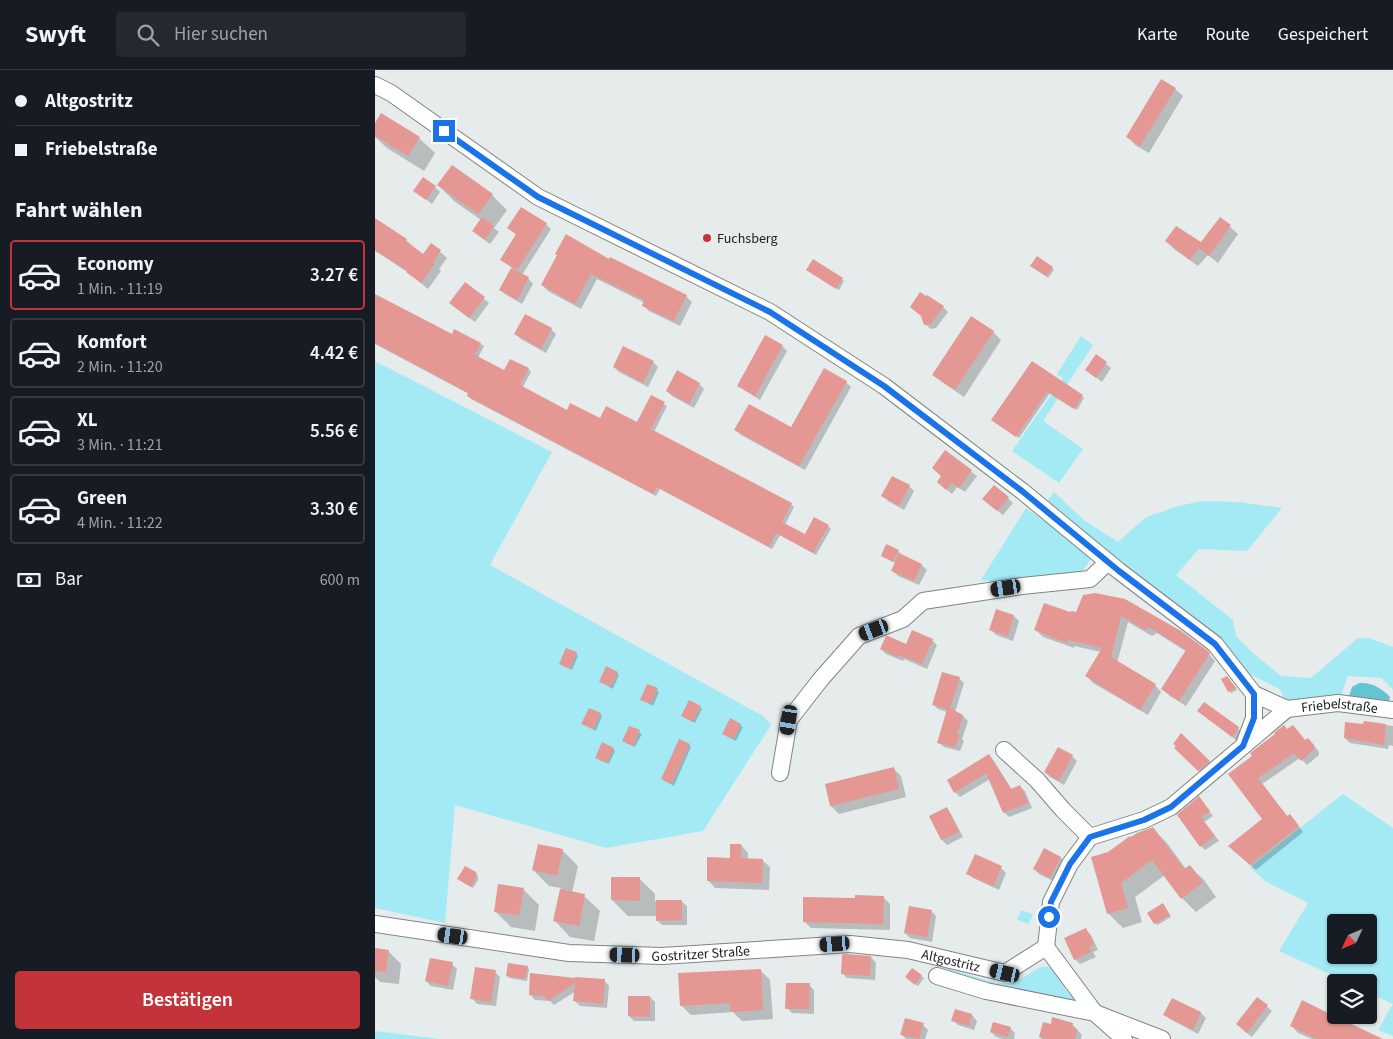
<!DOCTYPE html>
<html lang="de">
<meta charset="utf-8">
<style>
:root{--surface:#171b24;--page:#242831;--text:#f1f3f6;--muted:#9ea1a6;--line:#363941;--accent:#c33339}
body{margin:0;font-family:"Source Sans 3",sans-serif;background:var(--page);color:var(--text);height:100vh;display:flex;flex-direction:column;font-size:19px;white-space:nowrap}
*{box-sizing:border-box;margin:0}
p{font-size:16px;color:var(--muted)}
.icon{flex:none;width:28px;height:28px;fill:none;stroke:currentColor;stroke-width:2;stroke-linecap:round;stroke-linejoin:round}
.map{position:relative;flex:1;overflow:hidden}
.sheet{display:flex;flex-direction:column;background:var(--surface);width:375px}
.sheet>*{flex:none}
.banner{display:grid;align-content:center;height:110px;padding:0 15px;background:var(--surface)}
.needle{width:32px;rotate:226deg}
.tools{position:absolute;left:952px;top:844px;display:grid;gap:10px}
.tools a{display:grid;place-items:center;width:50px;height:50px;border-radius:5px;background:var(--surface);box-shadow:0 1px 4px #0004;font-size:25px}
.end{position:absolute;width:22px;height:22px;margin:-11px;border:6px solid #1a73e8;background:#fff;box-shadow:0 0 0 2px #fff}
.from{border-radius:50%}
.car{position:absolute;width:15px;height:30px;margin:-15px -8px;border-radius:6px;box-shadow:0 0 4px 1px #0007;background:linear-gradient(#222 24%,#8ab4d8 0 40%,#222 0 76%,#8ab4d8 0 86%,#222 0)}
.banner b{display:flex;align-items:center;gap:18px;height:48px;font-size:19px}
.banner b+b{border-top:1px solid var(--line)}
.banner i{width:12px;height:12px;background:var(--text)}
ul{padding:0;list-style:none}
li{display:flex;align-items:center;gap:15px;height:70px;margin:0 10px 8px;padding:0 5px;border:2px solid var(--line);border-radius:5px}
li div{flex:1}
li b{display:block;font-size:19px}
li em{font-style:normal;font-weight:600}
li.current{border-color:var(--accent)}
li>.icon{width:45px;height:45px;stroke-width:1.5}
h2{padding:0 15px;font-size:22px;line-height:60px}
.pay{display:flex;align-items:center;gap:12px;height:55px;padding:0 15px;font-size:19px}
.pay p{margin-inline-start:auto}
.action{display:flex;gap:10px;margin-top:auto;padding:10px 15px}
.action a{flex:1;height:58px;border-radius:5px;background:var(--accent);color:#fff;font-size:20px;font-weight:600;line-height:58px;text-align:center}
header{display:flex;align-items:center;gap:30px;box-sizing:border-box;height:70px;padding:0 25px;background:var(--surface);border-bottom:1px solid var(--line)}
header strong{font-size:24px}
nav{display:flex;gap:28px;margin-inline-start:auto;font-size:18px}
.search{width:350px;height:45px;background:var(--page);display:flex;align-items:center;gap:12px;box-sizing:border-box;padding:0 18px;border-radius:5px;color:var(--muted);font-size:19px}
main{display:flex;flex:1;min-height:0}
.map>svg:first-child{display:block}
.green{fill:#a4eaf5;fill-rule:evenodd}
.water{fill:#64c4d3}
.shadow{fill:#0003}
.building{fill:#e59893}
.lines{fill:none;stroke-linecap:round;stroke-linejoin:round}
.minor-casing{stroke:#808484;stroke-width:18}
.minor{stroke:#fff;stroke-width:16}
.route{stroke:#1a73e8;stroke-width:6}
.poi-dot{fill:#c33339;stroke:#e6ebec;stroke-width:2}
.labels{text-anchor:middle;stroke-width:4;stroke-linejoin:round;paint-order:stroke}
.poi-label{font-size:14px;fill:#202222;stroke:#e6ebec;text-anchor:start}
.street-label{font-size:14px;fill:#202222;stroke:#e6ebec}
</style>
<header>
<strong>Swyft</strong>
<div class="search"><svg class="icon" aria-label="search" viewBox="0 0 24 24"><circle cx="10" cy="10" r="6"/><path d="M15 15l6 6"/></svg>Hier suchen</div>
<nav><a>Karte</a><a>Route</a><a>Gespeichert</a></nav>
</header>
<main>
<section class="sheet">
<div class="banner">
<b><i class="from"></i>Altgostritz</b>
<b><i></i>Friebelstraße</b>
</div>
<h2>Fahrt wählen</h2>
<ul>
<li class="current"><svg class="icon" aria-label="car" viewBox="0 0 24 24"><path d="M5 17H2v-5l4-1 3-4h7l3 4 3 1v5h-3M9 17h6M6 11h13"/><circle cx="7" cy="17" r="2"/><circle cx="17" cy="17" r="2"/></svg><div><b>Economy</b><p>1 Min. · 11:19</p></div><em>3.27 €</em></li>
<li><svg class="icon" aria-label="car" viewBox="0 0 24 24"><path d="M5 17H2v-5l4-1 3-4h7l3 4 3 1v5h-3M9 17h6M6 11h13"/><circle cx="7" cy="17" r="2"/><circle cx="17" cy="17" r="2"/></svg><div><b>Komfort</b><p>2 Min. · 11:20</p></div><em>4.42 €</em></li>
<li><svg class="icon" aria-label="car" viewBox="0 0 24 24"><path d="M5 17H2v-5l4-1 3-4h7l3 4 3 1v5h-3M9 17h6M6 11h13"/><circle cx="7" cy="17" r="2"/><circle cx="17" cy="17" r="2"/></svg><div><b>XL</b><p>3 Min. · 11:21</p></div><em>5.56 €</em></li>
<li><svg class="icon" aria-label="car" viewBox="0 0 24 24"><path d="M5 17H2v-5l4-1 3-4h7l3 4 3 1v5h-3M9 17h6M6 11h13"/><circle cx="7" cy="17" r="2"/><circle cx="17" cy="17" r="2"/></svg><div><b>Green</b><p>4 Min. · 11:22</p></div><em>3.30 €</em></li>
</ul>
<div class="pay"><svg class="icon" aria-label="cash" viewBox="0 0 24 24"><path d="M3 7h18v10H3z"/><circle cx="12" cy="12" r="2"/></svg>Bar<p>600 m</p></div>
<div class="action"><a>Bestätigen</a></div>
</section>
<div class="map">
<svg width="1018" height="969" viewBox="0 0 1018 969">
<rect width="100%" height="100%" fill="#e6ebec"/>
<g class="green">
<path d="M706,266L718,275L668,351L708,379L684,413L637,381L688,308L682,304Z"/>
<path d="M0,291L177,382L115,495L388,646L396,655L328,761L231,778L80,735L70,853L0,838Z"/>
<path d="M679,422L710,451L743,472L771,447L804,436L826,431L863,432L907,438L872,481L824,479L801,505L858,550L861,566L878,583L906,606L936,608L983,568H994L1018,577V620L1007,608L973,606L963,633L912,639L906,620L873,603L843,569L670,434Z"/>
<path d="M651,438L709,479L716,489L707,502L647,516L606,510Z"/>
<path d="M968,724L1018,758V966L1003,960L1018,934L994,923V912H972L904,881L933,833L890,811L875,797ZM961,852H994V885H961Z"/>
<path d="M646,840L658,844L654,854L642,850Z"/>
<path d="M567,897L621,913H636L649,907L665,897H677L690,919L704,933L620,919L566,899Z"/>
<path d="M0,961L65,969H0Z"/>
</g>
<path class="water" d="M984,613C996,612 1007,618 1015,627L1013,635L974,626L977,617Z"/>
<g class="shadow">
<path d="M800,19L808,26L774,83L760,75L753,67Z"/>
<path d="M0,56L44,68L60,83L49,101L12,78L0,67Z"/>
<path d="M63,115L117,125L132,140L119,158L124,162L115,174L104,166L106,150L79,131Z"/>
<path d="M60,117L65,122L57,134L40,121Z"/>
<path d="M147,138L171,154L176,159L147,205L153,208L158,214L147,234L130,224L125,219L137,198L127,190L142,165L134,158Z"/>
<path d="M0,149L31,170L48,186L57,175L72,188L64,199L66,201L53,219L34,203L0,181Z"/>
<path d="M846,149L863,164L843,193L833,185L823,196L799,179L791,171L826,174Z"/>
<path d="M235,191L311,226L317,232L305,256L274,241L268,235L270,233L222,209L206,239L173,221L167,215Z"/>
<path d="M659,198H677L679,200L673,208Z"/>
<path d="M435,202L467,209L469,211L464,220Z"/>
<path d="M90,214L114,233L100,252L81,238Z"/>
<path d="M0,225L77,265L106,274L109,276L103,288L130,302L153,299L156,302L148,317L192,341L225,349L262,353L276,326L292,336L279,362L416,434L419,437L410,455L431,466L453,456L456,459L441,485L405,465L397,479L285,419L281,426L96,329L93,326L94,324L0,274Z"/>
<path d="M536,237H568L573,242L561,258L556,259L550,254L548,247Z"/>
<path d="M176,259L181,264L171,283L146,269L140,264Z"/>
<path d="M618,262L626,270L589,327L567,312L559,304Z"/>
<path d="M407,276L412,281L385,330L369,320L364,315Z"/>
<path d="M721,286L736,298L727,312L712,300Z"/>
<path d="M278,292L283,297L273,317L244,302L239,297Z"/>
<path d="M657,292L709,328L702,340L675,323L644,368L620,352Z"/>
<path d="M471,312L476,317L430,400L366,365L361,360L417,359Z"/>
<path d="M324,314L329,319L319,338L297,326L292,321Z"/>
<path d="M571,382L602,406L590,422L582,417L577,424L568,417L567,406Z"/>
<path d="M518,407L534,416L539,421L529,440L513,431L508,426Z"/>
<path d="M633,428L638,433L628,445L614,434Z"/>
<path d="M523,481L525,483L524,485L547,495L552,500L544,515L523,506L518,501L521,493L507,486Z"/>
<path d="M709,526L834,584L840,591L811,636L795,626L788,619L812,582L782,563L777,566L753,552L742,593L780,615L786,622L773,645L718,613L712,606L726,582L699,576V578L668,567L661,560L696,544H702Z"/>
<path d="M639,546L644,551L638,571L621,565L616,560Z"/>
<path d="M557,570L562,575L552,599L529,589L528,591L511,584L506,579Z"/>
<path d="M201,583L203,586L197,600L186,594Z"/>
<path d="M242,603L244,605L238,619L226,612Z"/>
<path d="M584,608L589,613L580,642L588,646L593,651L587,669L589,671L585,681L569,677L563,672L572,642L563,639L558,634Z"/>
<path d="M854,609L862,620L856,623L854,621Z"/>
<path d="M282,620L284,622L278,636L269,631Z"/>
<path d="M325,637L327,639L320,653L307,646Z"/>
<path d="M824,641L863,658L868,663L862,671Z"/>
<path d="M225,644L227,646L221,661L208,654Z"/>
<path d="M355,650L368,657L361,671L351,666Z"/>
<path d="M990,652L1018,656V676L1014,675L1013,679L975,673L970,668L989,655Z"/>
<path d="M255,657L267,664L260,677L251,673Z"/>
<path d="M807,665L839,696L829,705L800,678Z"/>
<path d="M314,675L316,677L299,716L290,711L287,709Z"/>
<path d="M939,675L944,682V685L932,695L925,688L887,714L913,747L920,751L928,762L881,800L861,782L889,749L855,704Z"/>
<path d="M238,679L240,681L234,694L224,690Z"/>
<path d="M614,686L619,691L637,720L645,716L650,721L657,738L634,747L629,742L615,709L585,727L580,722Z"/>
<path d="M697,686L702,691L689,715L675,707L670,702Z"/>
<path d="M518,698L526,706L531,727L464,744L456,736L451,714Z"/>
<path d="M824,728L838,746L829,752L844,771L830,780L826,776Z"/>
<path d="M571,739L576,744L588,767L572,775L567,770L556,746Z"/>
<path d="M777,758L792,773L811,799L814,796L829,810L841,827L821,842L807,828L790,805L760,827L767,852L748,858L733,843V783Z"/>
<path d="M366,775L373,783V789L387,790L395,797L394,820L340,818L333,810L356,789Z"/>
<path d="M670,779L686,788L691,793L680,812L664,804L659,799Z"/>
<path d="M187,780L203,796L197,823L209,826L225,841L219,871L195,867L180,851L186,818L174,816L158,800Z"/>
<path d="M601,786L626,798L631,803L624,820L598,808L593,803Z"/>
<path d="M101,803L103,806V810L98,818L86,811Z"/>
<path d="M264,808L280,824V831H306L312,836V855H287L282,850V846H253L237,830Z"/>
<path d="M148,819L164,835L160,861L136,857L120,841Z"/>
<path d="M509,828L515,834V860L436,858L429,851L481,829Z"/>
<path d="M790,837L796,847L782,855L780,853Z"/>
<path d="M556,841L561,846L557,872L535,868L530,863Z"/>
<path d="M711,860L716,865L723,880L718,882L721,887L705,894L700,889L691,869Z"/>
<path d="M0,879L13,881L26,894L24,914L5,912L0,907Z"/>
<path d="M496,887L501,893L500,910L472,908L467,903Z"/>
<path d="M77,894L82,899L78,920L56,916L51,911Z"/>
<path d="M152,897L154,899L152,911L134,908L132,905Z"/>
<path d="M537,899L549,908L543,916L534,909Z"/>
<path d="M385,900L395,910L398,949L367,951L358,942L316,945L306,935Z"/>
<path d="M120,902L125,907L121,936L102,934L97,928Z"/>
<path d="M201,910H229L234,916L232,938L205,936L200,931L201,921L179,935L175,931L160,930L155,924Z"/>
<path d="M434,915L439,920V944L417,943L412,938Z"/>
<path d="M275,927L280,932V951H259L254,946Z"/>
<path d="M882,928L897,941L877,967L867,959Z"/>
<path d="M798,929L826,943L831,948L823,964L795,949L790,944Z"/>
<path d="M581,941L597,945L602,951L599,960L583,955L578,950Z"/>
<path d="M697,954L707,965L706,969H667L665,967L676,955Z"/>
<path d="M548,955L553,960L550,969H531L527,965Z"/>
<path d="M917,956L1001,969H937L923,963Z"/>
<path d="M635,958L640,963L639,969H628L621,967L616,962Z"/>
</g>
<g class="building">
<path d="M786,9L801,18L765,76L751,67Z"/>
<path d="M6,43L45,67L33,86L0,66V53Z"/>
<path d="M77,95L118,124L103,144L62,115Z"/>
<path d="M48,107L61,116L51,130L38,121Z"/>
<path d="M146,137L172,153L142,200L125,190L141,164L132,158Z"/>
<path d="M107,147L119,156L110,170L97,161Z"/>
<path d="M845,147L856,155L834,186L824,178L815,190L790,171L801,156L826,172Z"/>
<path d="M0,148L32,169L31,171L48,184L56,173L66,180L58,192L60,194L46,213L31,202L32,201L0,180Z"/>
<path d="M191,164L234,189L235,187L312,225L299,251L267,236L269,230L216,204L200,234L166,215L182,185L180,184Z"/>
<path d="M662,186L678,197L671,206L655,196Z"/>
<path d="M438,189L468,208L461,219L431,200Z"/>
<path d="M136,198L154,207L142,230L124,220Z"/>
<path d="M90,212L110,227L94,248L74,233Z"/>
<path d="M545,222L551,226L552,225L569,236L556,254L549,255L546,246L535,237Z"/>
<path d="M0,224L77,264L79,259L106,273L100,285L129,300L135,289L154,298L145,315L192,340L195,333L225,348L231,336L262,352L276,325L290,332L276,359L417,433L407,452L430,464L439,447L454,455L438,483L401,463L394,477L282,417L278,424L92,326L93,323L0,273Z"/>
<path d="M150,244L177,258L166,279L139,264Z"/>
<path d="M596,246L619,261L580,320L557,305Z"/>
<path d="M390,265L408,275L380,326L362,316Z"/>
<path d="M248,276L279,291L268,313L238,297Z"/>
<path d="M721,284L732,292L721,308L710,300Z"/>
<path d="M657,291L708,325L699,339L672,322L641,367L616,350Z"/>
<path d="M449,298L472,311L424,396L359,360L374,334L416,357Z"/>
<path d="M302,300L325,313L314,334L291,321Z"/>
<path d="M570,380L597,400L584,418L577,413L571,420L562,412L566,406L557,398Z"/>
<path d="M517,406L535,415L524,436L506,426Z"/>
<path d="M619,415L634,427L622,441L607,429Z"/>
<path d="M511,474L524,480L518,492L506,486Z"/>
<path d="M524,483L547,494L539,511L516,501Z"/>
<path d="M720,523L750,529L806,561L833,581L835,583L804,631L786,619L811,580L774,557L770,560L746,546L736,587L781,614L765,640L710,606L727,578L693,570L692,573L659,560L669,533L695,542L696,541L701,542L708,525Z"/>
<path d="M621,539L639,545L633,566L614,560Z"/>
<path d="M537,560L558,569L547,594L524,585L523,587L505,579L511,566H513L531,574Z"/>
<path d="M191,578L202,582L195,599L184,594Z"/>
<path d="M231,596L243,602L236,617L224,612Z"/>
<path d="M567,602L585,607L575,638L588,645L582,664L585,665L580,677L562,673L572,639L557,635Z"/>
<path d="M852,606L861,618L853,622L846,609Z"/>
<path d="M272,614L283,618L276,634L265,630Z"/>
<path d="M314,630L326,636L318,652L306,646Z"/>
<path d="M829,632L864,657L857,667L822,641Z"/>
<path d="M214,638L226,643L218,659L206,654Z"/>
<path d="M355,648L366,654L359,669L347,664Z"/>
<path d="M989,651L1011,654L1009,675L969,668L970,652L988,654Z"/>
<path d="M909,655L912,659L918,655L930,670L933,668L939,675V679L926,691L919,683L883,708L912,746L915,744L924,756L875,795L853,776L887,749L853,704L877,686L875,683L900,664L899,663Z"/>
<path d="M254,656L265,660L258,676L247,671Z"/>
<path d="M806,663L835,691L823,701L799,678L801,676L798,674Z"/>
<path d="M304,669L315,674L297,714L286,709Z"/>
<path d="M227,672L239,678L232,693L220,688Z"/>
<path d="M683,677L698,685L684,711L669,702Z"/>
<path d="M614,684L636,719L645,715L653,733L628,743L611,703L579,723L572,710Z"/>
<path d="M519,697L524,719L455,736L450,714Z"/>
<path d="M824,726L835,741L826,747L840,766L825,777L802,745Z"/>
<path d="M572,737L584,762L566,770L554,746Z"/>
<path d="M778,757L809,799L815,795L828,812L806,829L777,790L746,813L753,838L732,844L716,787L733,782L755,766L756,767L762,763Z"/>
<path d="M163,774L188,779L182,806L157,800Z"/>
<path d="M355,774H366V788L388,789L387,813L332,811V787L355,788Z"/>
<path d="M669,778L686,787L675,808L658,799Z"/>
<path d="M600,784L627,796L618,816L591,804Z"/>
<path d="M90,796L101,802V807L96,817L82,809Z"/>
<path d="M236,807H265V831L236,830Z"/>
<path d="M123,814L149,818L144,845L119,842Z"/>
<path d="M185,819L210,824L204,856L178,851Z"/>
<path d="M480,825L509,826L508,854L428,852V827L480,828Z"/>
<path d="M281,830H307V850L281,851Z"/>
<path d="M788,833L795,845L779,854L772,843Z"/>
<path d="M534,836L557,840L552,867L529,863Z"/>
<path d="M711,858L719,874L714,877L716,882L699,890L689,868Z"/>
<path d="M0,878L14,880L11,902L0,901Z"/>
<path d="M470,884L496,886L495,906L466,904L467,885Z"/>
<path d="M55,888L78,892L73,916L50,911Z"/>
<path d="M133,893L153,896L150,909L131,906Z"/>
<path d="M100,897L121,900L116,932L95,929Z"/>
<path d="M537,898L547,905L540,915L530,907Z"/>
<path d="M386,899L388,940L356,942L355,933L305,936L303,903Z"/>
<path d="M155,903L200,908V907L230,909L228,934L198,931L200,913L173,931L169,926L154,925Z"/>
<path d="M411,913H435L434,939H410Z"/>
<path d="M253,926H275V947L253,946Z"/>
<path d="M882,927L893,935L872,963L861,954Z"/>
<path d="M797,928L826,942L818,960L788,945Z"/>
<path d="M927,930L951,942L1008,969H942L915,956Z"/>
<path d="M580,939L597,944L594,956L576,951Z"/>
<path d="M677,947L698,953L697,957L702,959L700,969H671L664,967L668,952L676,954Z"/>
<path d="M530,948L549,953L544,969L525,965Z"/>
<path d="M618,952L636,957L633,967L615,962Z"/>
</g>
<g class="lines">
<g class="minor-casing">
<g id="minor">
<path id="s1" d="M0,15L16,23L163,127L395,242L509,316L647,421L744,501L840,574L879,624L912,639L963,633L1018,640"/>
<path d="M870,672L879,648V624"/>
<path d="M629,680L662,710L688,740L715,767"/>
<path d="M405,703L414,650L446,609L484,566L528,549L548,531L647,516L715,509L733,492"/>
<path id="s2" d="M0,854L194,883L287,886L475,874L533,880L630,903L671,877L676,832L695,794L715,767L769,750L796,737L912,639"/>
<path d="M671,877L720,943L749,969"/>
<path d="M562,906L611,921L720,943L787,969"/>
</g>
</g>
<use href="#minor" class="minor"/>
</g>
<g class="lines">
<path class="route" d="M69,61L163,127L395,242L509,316L647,421L744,501L840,574L879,624V648L868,676L796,737L769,750L715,767L695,794L676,832L674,847"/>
</g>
<circle class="poi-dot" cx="332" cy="168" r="5"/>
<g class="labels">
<g class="poi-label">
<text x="342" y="173">Fuchsberg</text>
</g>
<g class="street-label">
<text dy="5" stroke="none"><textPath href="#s1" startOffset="1165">Friebelstraße</textPath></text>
<text dy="5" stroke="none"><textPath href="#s2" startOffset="328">Gostritzer Straße</textPath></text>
<text dy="5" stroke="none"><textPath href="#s2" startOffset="580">Altgostritz</textPath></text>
</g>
</g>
</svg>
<div class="tools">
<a><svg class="needle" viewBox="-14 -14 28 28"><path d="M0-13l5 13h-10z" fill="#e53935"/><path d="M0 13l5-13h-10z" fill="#9ea1a6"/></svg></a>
<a><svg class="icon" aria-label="layers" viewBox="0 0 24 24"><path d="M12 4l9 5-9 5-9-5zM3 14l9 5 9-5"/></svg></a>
</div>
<i class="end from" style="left:674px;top:847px"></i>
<i class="end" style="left:69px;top:61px"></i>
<i class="car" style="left:631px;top:518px;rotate:261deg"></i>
<i class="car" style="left:499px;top:560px;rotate:249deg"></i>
<i class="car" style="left:414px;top:650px;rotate:189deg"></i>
<i class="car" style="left:78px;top:866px;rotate:278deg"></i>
<i class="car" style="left:460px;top:874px;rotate:266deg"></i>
<i class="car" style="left:250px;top:885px;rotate:272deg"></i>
<i class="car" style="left:630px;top:903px;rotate:283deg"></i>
</div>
</main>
